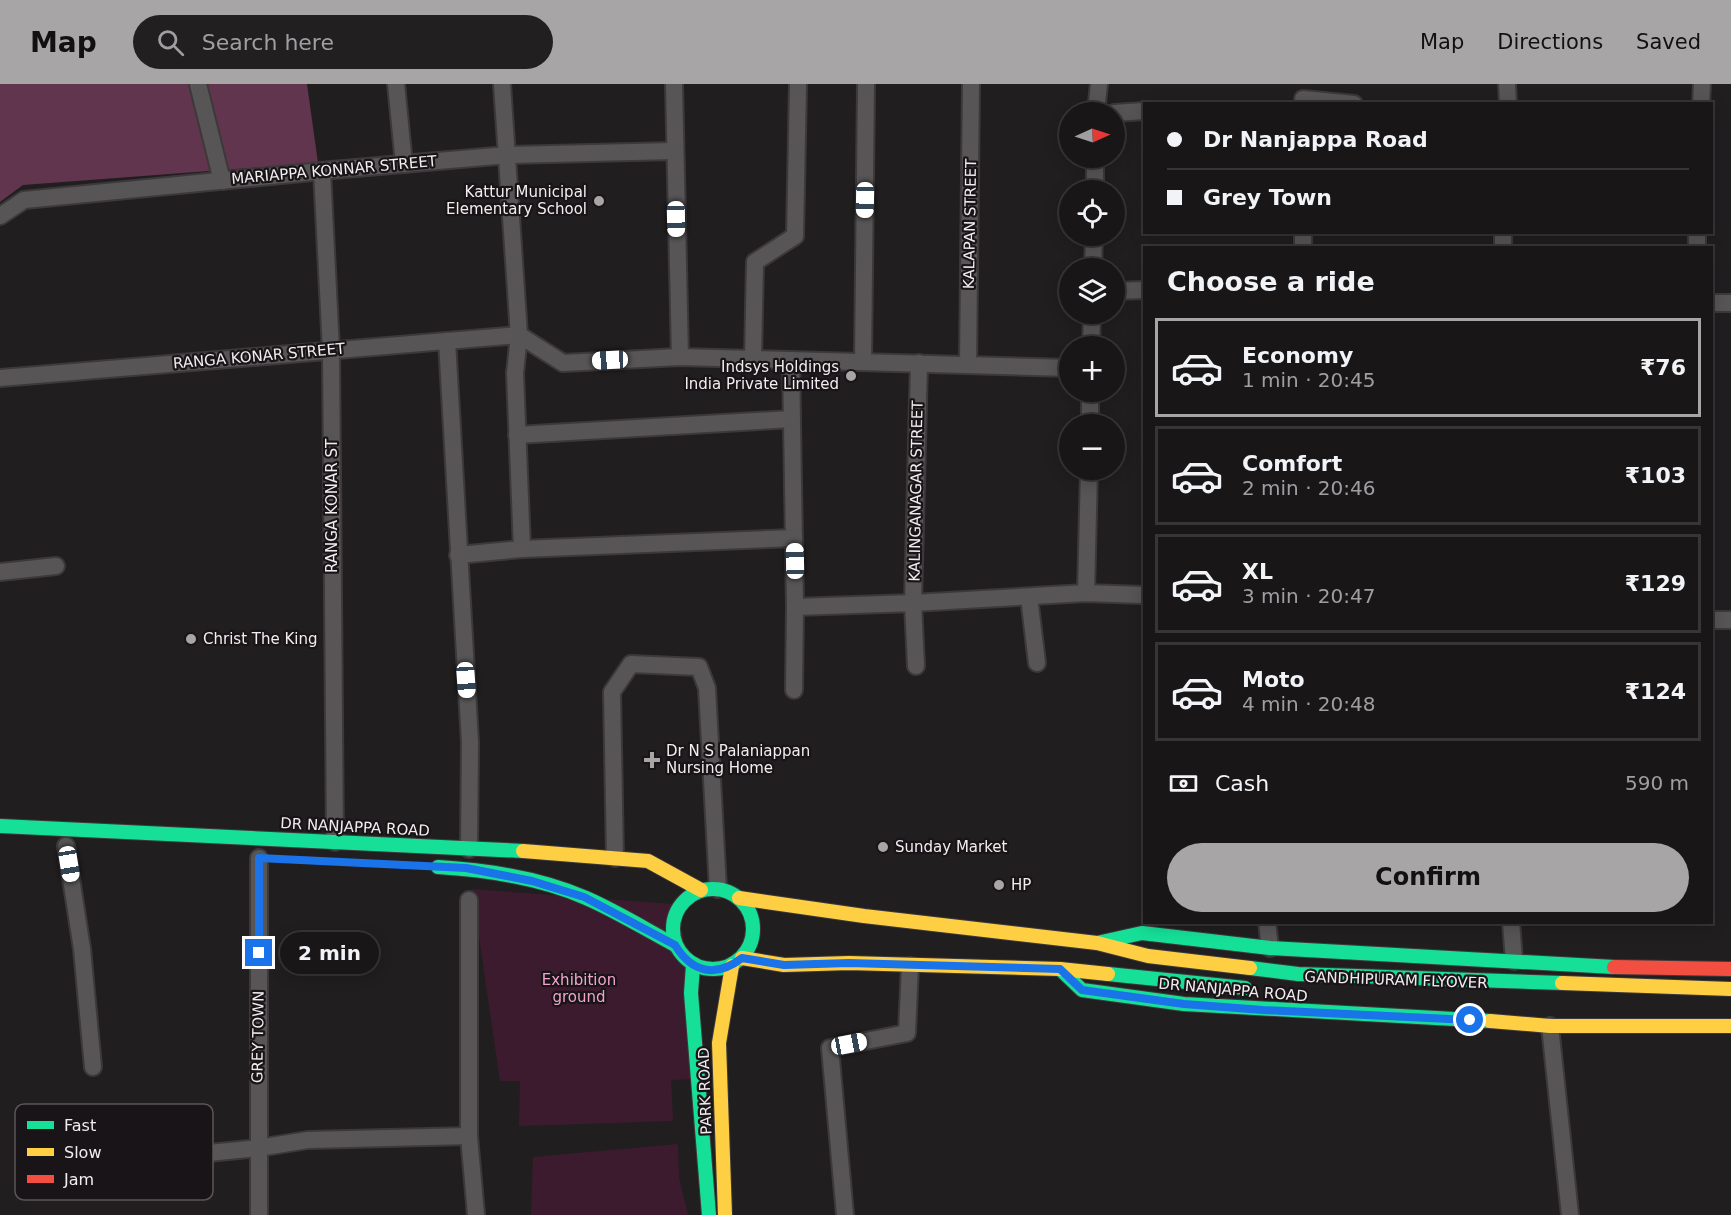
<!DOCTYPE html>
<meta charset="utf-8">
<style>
:root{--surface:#191618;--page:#221f21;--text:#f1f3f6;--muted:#9f9fa2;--line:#373537;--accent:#a8a5a7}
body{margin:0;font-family:"DejaVu Sans",sans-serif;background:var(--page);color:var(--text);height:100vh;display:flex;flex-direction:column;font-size:22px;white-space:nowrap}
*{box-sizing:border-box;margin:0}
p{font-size:20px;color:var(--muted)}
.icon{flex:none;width:33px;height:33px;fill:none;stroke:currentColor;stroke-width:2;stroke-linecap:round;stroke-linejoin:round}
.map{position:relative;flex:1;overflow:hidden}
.sheet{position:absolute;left:1143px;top:162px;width:570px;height:678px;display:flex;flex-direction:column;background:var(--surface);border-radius:0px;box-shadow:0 3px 15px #0003,0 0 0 2px var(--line)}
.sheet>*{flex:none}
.hud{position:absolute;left:1143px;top:18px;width:570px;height:132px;border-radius:0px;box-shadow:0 3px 15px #0003,0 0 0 2px var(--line);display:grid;align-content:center;height:132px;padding:0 24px;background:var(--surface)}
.needle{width:39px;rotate:87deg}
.tools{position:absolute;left:1059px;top:18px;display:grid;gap:12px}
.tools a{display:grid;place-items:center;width:66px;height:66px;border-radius:50%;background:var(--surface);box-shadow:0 3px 15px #0003,0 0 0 2px var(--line);font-size:30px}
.end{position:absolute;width:27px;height:27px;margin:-14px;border:8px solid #1a73e8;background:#fff;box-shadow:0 0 0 3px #fff}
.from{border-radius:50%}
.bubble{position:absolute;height:42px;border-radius:21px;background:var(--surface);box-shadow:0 3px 15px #0003,0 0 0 2px var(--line);font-size:20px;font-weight:700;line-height:42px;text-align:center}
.car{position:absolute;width:18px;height:36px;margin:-18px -9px;border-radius:8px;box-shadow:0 0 4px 2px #0007;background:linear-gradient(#fff 24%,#345 0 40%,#fff 0 76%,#345 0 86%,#fff 0)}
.hud b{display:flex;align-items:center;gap:21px;height:57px;font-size:22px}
.hud b+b{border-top:2px solid var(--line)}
.hud i{width:15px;height:15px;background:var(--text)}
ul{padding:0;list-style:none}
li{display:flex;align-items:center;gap:18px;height:99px;margin:0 12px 9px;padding:0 12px;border:3px solid var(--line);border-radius:0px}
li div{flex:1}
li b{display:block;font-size:22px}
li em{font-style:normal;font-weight:700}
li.selected{border-color:var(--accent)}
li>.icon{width:54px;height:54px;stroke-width:1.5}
h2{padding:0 24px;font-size:27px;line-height:72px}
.pay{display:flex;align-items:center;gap:15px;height:66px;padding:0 24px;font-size:22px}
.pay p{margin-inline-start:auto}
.cta{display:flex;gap:12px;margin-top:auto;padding:12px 24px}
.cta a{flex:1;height:69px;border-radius:36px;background:var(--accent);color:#111;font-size:24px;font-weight:700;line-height:69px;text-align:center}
header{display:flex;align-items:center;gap:36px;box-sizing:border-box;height:84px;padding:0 30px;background:var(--accent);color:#111}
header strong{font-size:28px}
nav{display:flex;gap:33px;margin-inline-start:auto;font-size:21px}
.search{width:420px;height:54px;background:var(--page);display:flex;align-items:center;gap:15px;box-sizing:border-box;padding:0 21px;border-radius:33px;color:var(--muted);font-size:22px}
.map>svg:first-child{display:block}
.green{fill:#3d1b2f}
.forest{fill:#60354d}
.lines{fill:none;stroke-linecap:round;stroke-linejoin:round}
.street-casing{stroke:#3d393b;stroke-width:20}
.fast-casing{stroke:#3d393b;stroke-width:16}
.slow-casing{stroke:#3d393b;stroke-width:16}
.jam-casing{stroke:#3d393b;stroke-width:16}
.street{stroke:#575556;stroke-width:16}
.fast{stroke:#16e098;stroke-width:14}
.slow{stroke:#ffcf43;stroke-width:14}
.jam{stroke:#f24e42;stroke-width:14}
.route{stroke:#1a73e8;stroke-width:8}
.poi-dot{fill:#a8a5a7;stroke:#191417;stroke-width:2}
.labels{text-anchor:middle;stroke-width:4.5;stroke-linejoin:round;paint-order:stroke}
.street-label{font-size:15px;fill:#f1edef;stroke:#191417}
.poi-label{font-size:15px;fill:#f1edef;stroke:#191417;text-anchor:start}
.park-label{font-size:15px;fill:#f3a4cd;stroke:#191417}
.key{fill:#191417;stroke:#5a5558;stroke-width:1.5}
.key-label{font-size:16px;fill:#f1edef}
</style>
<header>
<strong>Map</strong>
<div class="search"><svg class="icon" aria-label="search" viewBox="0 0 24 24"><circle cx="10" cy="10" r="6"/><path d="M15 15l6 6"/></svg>Search here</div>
<nav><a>Map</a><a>Directions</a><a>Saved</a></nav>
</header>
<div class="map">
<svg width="1731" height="1131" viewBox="0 0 1731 1131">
<rect width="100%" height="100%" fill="#211e20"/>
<g class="green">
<path d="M472,805L672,820L683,850L693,995L671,996L673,1037L519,1042L520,997H500Z"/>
<path d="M678,1060L679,1094L688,1131H531L533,1073Z"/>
</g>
<path class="forest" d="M0,0H307L318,79L23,101L0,118Z"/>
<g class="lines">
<g class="street-casing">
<g id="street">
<path d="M198,0L222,97"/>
<path d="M396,0L404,80"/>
<path d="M502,0L519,251L515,289L522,465"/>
<path d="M674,0L680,273"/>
<path d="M1507,0L1508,20"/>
<path d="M1303,15L1354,20"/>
<path d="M1701,20L1702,0"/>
<path d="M1096,28L1099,0"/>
<path d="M1114,29L1144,27"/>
<path d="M322,87L331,266L335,758"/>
<path d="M1095,106V74"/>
<path d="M0,132L24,116L332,86L508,71L674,67"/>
<path d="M1303,164V148"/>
<path d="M1503,164V148"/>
<path d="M1697,164V148"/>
<path d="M1093,184L1094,152"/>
<path d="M1114,207L1144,206"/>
<path d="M1712,219H1731"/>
<path d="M519,251L563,279L680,273L1070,284"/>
<path d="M447,257L470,658L469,765"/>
<path d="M1091,262L1092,230"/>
<path d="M753,275L755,178L795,152L798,0"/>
<path d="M791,276L795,523L794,606"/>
<path d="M863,278L866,0"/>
<path d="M919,279L913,519L1086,509L1144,511"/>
<path d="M968,281L971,0"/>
<path d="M0,294L519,251"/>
<path d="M1090,340V308"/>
<path d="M517,351L792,335"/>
<path d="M458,471L522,465L794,454"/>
<path d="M0,488L56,482"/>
<path d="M1086,509L1089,386"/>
<path d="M1029,513L1037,579"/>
<path d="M795,523L913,519L916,582"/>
<path d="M1712,536H1731"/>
<path d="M66,762L82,865L93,983"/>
<path d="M259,774V1131"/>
<path d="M615,774L612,608L631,580L699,583L707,604L718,805"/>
<path d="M469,816V1052L476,1131"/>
<path d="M1267,838L1270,864"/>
<path d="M1511,838L1514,877"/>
<path d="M1550,942L1570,1131"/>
<path d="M40,1086L258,1064L308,1056L469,1052"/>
<path d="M845,1131L830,964L907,949L910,882"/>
</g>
</g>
<g class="fast-casing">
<g id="fast">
<path d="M0,742L523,767"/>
<path d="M438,783C488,786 540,794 586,814C616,827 645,845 675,861"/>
<circle cx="713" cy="845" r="40"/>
<path d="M1097,859L1142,849L1270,864L1614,883"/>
<path d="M693,881L691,909L709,1131"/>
<path d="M1250,884L1298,890L1562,899"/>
<path d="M1060,885L1082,906L1184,920L1490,937"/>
<path d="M1108,890L1245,904"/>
</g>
</g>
<g class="slow-casing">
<g id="slow">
<path d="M523,767L648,777L701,806"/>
<path d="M739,814L864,832L1097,859L1148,872L1250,884"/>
<path d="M742,874L784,881L849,879L1060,885L1108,890"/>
<path d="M1562,899L1731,905"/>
<path d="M1490,937L1550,942H1731"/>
<path d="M725,1131L719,959L732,882"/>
</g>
</g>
<g class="jam-casing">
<path id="jam" d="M1614,883L1731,885"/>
</g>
<use href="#street" class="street"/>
<use href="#fast" class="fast"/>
<use href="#slow" class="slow"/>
<use href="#jam" class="jam"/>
</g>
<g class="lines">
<path class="route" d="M259,869V774L466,784L532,797L584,813L675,861C692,889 716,894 742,874L784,881L849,879L1060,885L1082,906L1184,920L1263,926L1470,936"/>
</g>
<g class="poi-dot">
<circle cx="599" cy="117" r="6"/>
<circle cx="851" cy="292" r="6"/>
<circle cx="191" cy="555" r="6"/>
<path d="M649 667h6v6h6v6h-6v6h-6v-6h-6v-6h6z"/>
<circle cx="883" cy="763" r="6"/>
<circle cx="999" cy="801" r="6"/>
</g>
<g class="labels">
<g class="street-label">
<text transform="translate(334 86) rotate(-5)" y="5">MARIAPPA KONNAR STREET</text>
<text transform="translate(970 140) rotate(-89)" y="5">KALAPAN STREET</text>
<text transform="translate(259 272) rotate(-5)" y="5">RANGA KONAR STREET</text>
<text transform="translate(916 407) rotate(-89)" y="5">KALINGANAGAR STREET</text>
<text transform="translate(332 422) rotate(-90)" y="5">RANGA KONAR ST</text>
<text transform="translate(355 743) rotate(3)" y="5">DR NANJAPPA ROAD</text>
<text transform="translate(1396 896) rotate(2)" y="5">GANDHIPURAM FLYOVER</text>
<text transform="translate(1233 906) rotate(5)" y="5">DR NANJAPPA ROAD</text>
<text transform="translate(258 953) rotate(-89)" y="5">GREY TOWN</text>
<text transform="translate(705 1007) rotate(-92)" y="5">PARK ROAD</text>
</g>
<g class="poi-label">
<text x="587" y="113" text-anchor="end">Kattur Municipal<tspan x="587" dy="17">Elementary School</tspan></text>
<text x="839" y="288" text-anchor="end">Indsys Holdings<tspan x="839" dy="17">India Private Limited</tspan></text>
<text x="203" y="560">Christ The King</text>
<text x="666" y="672">Dr N S Palaniappan<tspan x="666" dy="17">Nursing Home</tspan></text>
<text x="895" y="768">Sunday Market</text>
<text x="1011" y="806">HP</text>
</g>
<g class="park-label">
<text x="579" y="901">Exhibition<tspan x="579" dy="17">ground</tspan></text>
</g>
</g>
<rect x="15" y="1020" width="198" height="96" rx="9" class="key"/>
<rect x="27" y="1037" width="27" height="8" fill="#16e098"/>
<rect x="27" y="1064" width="27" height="8" fill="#ffcf43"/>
<rect x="27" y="1091" width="27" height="8" fill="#f24e42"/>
<g class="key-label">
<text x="64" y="1047">Fast</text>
<text x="64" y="1074">Slow</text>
<text x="64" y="1101">Jam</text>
</g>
</svg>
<div class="tools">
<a><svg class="needle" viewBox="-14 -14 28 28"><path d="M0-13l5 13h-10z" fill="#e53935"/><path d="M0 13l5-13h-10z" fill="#9f9fa2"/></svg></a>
<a><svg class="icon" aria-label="locate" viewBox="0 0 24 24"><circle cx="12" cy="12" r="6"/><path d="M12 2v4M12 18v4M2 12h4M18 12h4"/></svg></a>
<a><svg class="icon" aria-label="layers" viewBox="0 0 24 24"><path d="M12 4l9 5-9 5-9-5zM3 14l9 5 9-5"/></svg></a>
<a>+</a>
<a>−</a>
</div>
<i class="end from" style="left:1470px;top:936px"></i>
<i class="end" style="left:259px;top:869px"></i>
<div class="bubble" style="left:280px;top:848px;width:99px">2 min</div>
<i class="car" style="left:865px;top:116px;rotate:181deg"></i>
<i class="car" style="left:676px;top:135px;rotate:179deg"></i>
<i class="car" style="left:610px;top:276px;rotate:267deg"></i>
<i class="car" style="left:795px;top:477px;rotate:359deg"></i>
<i class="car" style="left:466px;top:596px;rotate:176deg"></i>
<i class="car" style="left:69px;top:780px;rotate:171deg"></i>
<i class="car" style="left:849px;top:960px;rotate:79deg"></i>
<div class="hud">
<b><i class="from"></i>Dr Nanjappa Road</b>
<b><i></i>Grey Town</b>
</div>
<section class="sheet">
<h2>Choose a ride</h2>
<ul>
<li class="selected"><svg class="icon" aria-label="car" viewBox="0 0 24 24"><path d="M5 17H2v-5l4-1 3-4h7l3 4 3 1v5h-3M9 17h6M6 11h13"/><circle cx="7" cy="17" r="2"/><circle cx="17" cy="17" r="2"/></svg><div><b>Economy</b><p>1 min · 20:45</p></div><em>₹76</em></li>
<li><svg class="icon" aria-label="car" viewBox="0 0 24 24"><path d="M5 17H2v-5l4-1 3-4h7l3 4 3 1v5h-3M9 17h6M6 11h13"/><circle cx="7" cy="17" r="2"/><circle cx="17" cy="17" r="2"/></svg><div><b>Comfort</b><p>2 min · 20:46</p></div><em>₹103</em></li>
<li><svg class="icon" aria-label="car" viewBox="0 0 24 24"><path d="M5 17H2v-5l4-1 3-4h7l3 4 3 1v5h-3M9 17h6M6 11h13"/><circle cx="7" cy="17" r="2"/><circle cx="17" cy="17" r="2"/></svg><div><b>XL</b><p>3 min · 20:47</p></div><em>₹129</em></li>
<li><svg class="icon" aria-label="car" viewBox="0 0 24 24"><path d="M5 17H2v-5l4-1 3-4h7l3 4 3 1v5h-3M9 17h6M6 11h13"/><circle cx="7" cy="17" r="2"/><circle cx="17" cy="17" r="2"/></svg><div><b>Moto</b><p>4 min · 20:48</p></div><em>₹124</em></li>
</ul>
<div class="pay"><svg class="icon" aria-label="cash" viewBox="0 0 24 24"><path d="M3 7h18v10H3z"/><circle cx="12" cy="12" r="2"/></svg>Cash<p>590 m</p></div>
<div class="cta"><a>Confirm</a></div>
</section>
</div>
